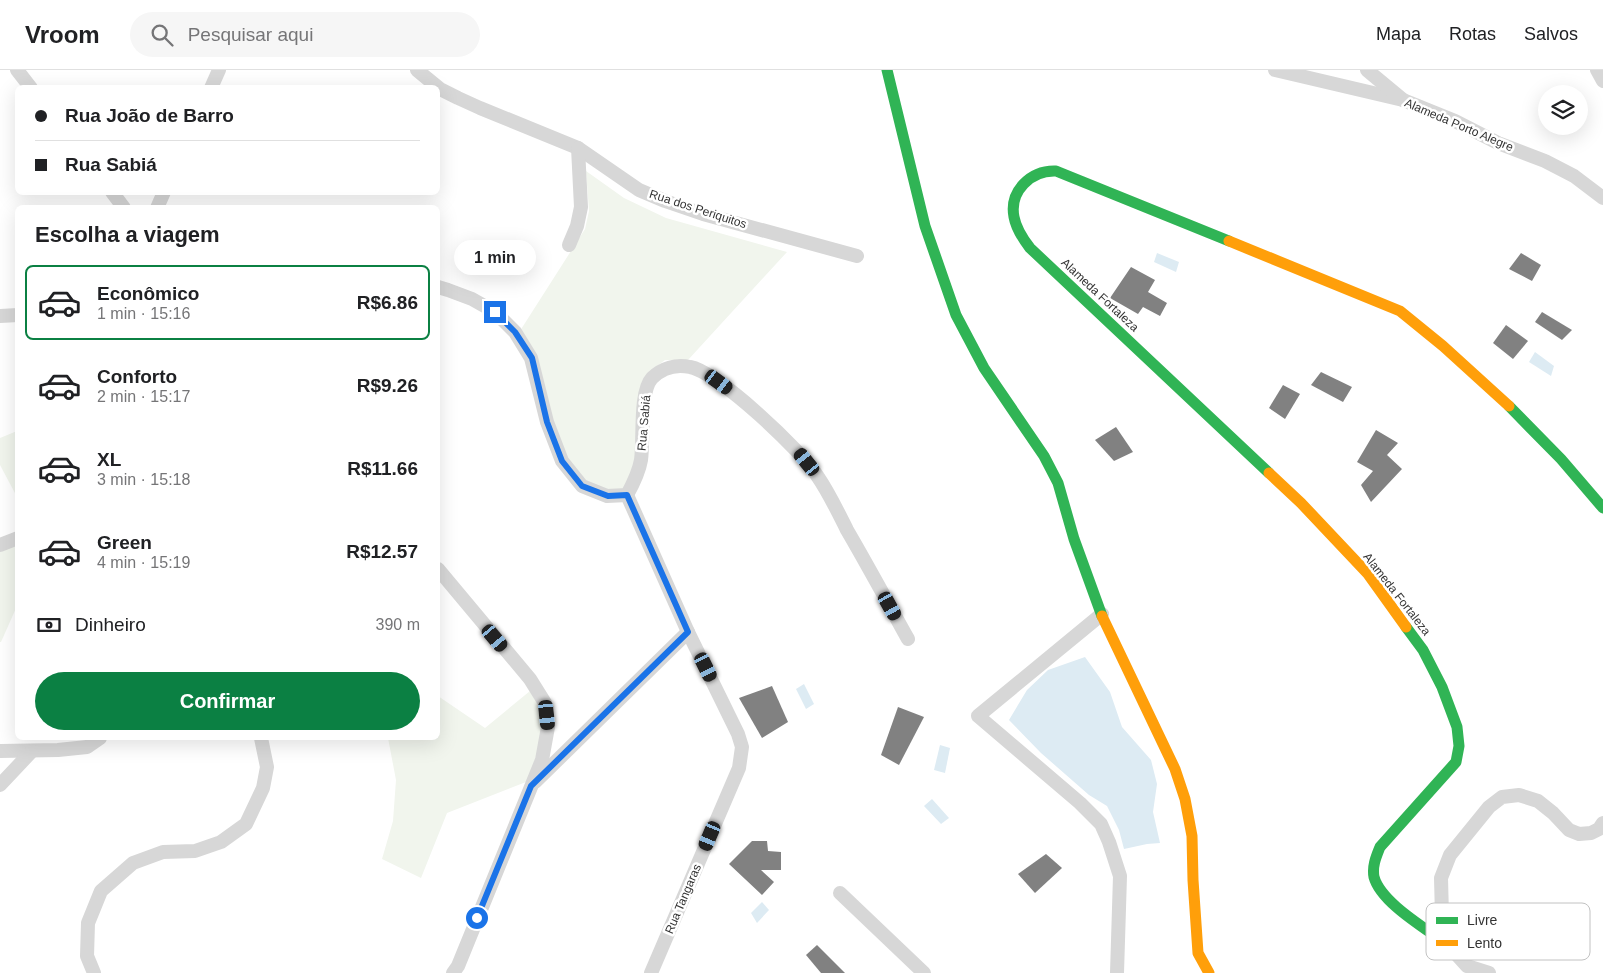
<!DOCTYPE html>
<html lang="pt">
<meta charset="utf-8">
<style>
:root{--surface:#fff;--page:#f6f6f6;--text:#202124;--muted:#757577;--line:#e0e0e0;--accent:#0b8043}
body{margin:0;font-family:Arial,sans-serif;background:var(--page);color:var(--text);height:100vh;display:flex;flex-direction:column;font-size:19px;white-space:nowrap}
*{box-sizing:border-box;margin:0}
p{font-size:16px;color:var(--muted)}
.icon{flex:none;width:28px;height:28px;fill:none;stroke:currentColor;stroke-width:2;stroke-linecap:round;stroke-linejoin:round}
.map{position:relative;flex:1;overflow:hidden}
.panel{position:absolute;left:15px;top:135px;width:425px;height:535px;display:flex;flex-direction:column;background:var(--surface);border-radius:8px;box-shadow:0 5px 20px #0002}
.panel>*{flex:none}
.top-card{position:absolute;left:15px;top:15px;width:425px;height:110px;border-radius:8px;box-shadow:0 5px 20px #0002;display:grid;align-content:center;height:110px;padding:0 20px;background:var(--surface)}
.buttons{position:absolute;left:1538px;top:15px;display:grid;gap:10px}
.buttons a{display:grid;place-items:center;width:50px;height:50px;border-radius:50%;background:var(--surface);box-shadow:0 5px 20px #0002;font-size:25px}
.end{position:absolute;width:22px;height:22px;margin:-11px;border:6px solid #1a73e8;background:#fff;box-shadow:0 0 0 2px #fff}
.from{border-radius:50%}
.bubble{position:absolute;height:35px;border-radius:18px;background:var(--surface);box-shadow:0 5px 20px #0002;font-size:16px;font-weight:800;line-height:35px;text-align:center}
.car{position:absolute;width:15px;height:30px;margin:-15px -8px;border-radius:6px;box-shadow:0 0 4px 1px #0007;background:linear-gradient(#222 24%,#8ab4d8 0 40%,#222 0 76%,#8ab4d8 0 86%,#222 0)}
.top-card b{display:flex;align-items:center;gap:18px;height:48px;font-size:19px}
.top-card b+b{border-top:1px solid var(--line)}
.top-card i{width:12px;height:12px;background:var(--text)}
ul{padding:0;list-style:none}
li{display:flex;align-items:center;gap:15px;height:75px;margin:0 10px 8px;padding:0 10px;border:2px solid transparent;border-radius:8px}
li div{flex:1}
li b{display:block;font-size:19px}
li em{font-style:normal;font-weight:800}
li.current{border-color:var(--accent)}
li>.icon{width:45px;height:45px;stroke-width:1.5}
h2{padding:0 20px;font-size:22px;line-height:60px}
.pay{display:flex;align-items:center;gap:12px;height:55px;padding:0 20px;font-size:19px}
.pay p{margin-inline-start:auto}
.primary-button{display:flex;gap:10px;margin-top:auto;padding:10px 20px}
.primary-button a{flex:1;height:58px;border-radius:30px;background:var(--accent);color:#fff;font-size:20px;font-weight:800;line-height:58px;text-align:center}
header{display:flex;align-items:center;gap:30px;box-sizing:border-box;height:70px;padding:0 25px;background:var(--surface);border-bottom:1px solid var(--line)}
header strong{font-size:24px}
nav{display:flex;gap:28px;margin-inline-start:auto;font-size:18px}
.search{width:350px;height:45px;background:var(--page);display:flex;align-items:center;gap:12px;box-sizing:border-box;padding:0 18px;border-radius:28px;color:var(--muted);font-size:19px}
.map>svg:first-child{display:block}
.green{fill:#f1f5ed}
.water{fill:#ddebf3}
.building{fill:#818181}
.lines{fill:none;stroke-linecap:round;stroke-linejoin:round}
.street{stroke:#d7d7d7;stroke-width:14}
.fast{stroke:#30b455;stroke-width:11}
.slow{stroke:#ff9f0a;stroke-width:11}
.route{stroke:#1a73e8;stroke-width:6}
.labels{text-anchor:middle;stroke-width:5;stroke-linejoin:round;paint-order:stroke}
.street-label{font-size:12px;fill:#333;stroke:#fff}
.key{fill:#fff;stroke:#c2c2c2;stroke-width:1}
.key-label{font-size:14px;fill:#333}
</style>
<header>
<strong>Vroom</strong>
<div class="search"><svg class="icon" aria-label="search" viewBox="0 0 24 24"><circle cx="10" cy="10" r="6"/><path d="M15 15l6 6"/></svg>Pesquisar aqui</div>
<nav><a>Mapa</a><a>Rotas</a><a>Salvos</a></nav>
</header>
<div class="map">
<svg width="1603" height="903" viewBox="0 0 1603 903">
<rect width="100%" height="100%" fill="#fff"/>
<g class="green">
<path d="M586,101L624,128L666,148L787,182L688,290H665L649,302L637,389L632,406L620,423L584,412L566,389L518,264L585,159L589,141Z"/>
<path d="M17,361H18L17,427L0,395V368Z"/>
<path d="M17,472V536L1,572H0V479Z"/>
<path d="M530,621C533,625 538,630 540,634C550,655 535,692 526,712L447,743L421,808L382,789L393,751L396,710L388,668H438V626L485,658Z"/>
</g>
<g class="water">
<path d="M1157,183L1179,192L1176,202L1154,192Z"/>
<path d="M1535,282L1554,296L1551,306L1529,292Z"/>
<path d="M1085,587L1110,622L1122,657L1151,690L1157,714L1153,742L1160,773L1147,774L1124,779L1119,760L1107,736L1089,725L1041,683L1009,650L1027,620L1048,600Z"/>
<path d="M804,614L814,634L806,639L796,619Z"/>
<path d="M940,675L950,678L945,703L934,700Z"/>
<path d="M932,729L949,748L941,754L924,736Z"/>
<path d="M762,832L769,840L757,853L751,843Z"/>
</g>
<g class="building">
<path d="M1521,183L1541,195L1532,211L1509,199Z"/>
<path d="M1131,197L1155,210L1148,222L1167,233L1160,246L1143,237L1138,244L1110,228Z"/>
<path d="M1542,242L1572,260L1562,270L1535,252Z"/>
<path d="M1506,255L1528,271L1513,289L1493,273Z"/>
<path d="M1321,302L1352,317L1343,332L1311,315Z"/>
<path d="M1283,315L1300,324L1285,349L1269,338Z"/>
<path d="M1116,357L1133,382L1114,391L1095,370Z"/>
<path d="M1376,360L1398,373L1387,385L1402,399L1371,432L1361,415L1373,401L1357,392Z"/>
<path d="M772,616L788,652L762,668L739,628Z"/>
<path d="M898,637L924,647L899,695L881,685Z"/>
<path d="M752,771H767L768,781L781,782V800H761L774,812L762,825L729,794Z"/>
<path d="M1046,784L1062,798L1035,823L1018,804Z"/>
<path d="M817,875L845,903H821L806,885Z"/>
</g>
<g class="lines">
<g class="street">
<path d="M17,0L31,18"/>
<path d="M417,0L440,19L458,28L480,38L578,78L639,120L665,131L703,144L857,186"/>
<path d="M1275,0L1403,30L1455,51L1498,73L1545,91L1574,106L1603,128"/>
<path d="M1367,0L1403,30"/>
<path d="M1597,0L1603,11"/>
<path d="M211,18L219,0"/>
<path d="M112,122L124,138"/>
<path d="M157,138L164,122"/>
<path d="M569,175L577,156L581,137L578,78"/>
<path d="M438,217L448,220L472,229L495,242L515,262L531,288L547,352L562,391L582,416L607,426L627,425C633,414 639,402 641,390C644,370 639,322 652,308C662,298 676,294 690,297C718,302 802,381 818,407C829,423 838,442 847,460C868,496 888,533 908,569"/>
<path d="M0,246L18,245"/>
<path d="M627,425L688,562L738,664L742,677L739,698L651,903"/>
<path d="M0,475L18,468"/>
<path d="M438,499L530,609L545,633L548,657L542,690L458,896L453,903"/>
<path d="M1102,544L978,646L1080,733L1101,754L1109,772L1120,806L1117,903"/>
<path d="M0,681L58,680L87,677L100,668"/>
<path d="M535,712L688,562"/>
<path d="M0,715L32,681"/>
<path d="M840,823L924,903"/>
<path d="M94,903L87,886L88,853L101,821L133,793L163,782L195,781L221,772L246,754L263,718L267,697L261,668"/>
<path d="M1489,903L1467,896L1448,875L1442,846L1441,808L1450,785L1489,737L1502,727L1519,725L1538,731L1553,743L1569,760L1579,764L1591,763L1599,759L1603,753"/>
</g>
<g class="fast">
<path d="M887,0L925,156L956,245L984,298L1044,386L1058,413L1074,469L1102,546"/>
<path d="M1229,171L1056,101C1031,100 1009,121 1014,147C1016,158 1023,169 1030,178L1269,403"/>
<path d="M1509,336L1561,389L1603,438"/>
<path d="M1406,557L1423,580L1442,617L1457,657L1459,676L1456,692L1380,777C1376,787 1372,796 1374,807C1381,833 1427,859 1448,875"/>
</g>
<g class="slow">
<path d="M1229,171L1400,241L1443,276L1509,336"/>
<path d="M1269,403L1301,433L1368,504L1406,557"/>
<path d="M1102,546L1175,699L1185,729L1192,766L1193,810L1198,883L1209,903"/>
</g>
</g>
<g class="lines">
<path class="route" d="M477,848L531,716L688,562L627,425L608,426L582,416L562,391L547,352L532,288L515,262L495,242"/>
</g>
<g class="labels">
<g class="street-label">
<text transform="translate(1459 55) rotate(23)" y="4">Alameda Porto Alegre</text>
<text transform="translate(698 139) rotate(18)" y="4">Rua dos Periquitos</text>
<text transform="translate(1100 225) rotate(43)" y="4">Alameda Fortaleza</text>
<text transform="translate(644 353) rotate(-85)" y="4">Rua Sabiá</text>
<text transform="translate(1397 524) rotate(52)" y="4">Alameda Fortaleza</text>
<text transform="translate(683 829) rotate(-67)" y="4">Rua Tangaras</text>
</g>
</g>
<rect x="1426" y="833" width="164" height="57" rx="8" class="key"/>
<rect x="1436" y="847" width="22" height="7" fill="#30b455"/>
<rect x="1436" y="870" width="22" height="6" fill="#ff9f0a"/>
<g class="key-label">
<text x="1467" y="855">Livre</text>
<text x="1467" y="878">Lento</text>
</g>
</svg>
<div class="buttons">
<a><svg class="icon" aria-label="layers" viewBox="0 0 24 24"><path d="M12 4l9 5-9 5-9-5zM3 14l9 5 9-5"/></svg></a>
</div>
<i class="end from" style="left:477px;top:848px"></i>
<i class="end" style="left:495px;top:242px"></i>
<div class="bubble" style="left:454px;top:170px;width:82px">1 min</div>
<i class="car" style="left:719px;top:312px;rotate:126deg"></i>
<i class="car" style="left:807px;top:392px;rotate:321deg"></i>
<i class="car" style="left:890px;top:536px;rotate:151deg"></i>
<i class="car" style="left:495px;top:568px;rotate:140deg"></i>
<i class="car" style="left:706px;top:597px;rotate:154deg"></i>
<i class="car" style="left:547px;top:645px;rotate:174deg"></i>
<i class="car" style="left:710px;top:766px;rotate:203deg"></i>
<div class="top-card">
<b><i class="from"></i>Rua João de Barro</b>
<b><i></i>Rua Sabiá</b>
</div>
<section class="panel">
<h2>Escolha a viagem</h2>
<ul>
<li class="current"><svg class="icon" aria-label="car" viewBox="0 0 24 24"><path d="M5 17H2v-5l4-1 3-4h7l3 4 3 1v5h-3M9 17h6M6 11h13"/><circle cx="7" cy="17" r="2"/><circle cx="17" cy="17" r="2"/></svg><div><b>Econômico</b><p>1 min · 15:16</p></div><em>R$6.86</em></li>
<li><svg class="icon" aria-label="car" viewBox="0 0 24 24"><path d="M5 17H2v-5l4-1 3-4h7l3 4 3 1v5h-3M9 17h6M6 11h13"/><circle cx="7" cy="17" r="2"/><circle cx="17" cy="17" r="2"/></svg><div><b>Conforto</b><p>2 min · 15:17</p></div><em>R$9.26</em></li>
<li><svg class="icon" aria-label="car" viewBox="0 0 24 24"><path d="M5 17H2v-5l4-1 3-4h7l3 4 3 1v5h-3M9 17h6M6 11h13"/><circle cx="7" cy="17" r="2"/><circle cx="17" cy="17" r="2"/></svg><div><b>XL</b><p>3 min · 15:18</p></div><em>R$11.66</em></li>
<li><svg class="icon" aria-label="car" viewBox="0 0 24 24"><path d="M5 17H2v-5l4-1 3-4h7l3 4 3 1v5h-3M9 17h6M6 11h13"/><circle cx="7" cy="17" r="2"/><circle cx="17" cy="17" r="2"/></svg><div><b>Green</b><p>4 min · 15:19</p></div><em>R$12.57</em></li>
</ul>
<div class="pay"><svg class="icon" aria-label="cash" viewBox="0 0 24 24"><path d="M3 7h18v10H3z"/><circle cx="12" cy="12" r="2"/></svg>Dinheiro<p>390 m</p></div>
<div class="primary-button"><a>Confirmar</a></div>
</section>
</div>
